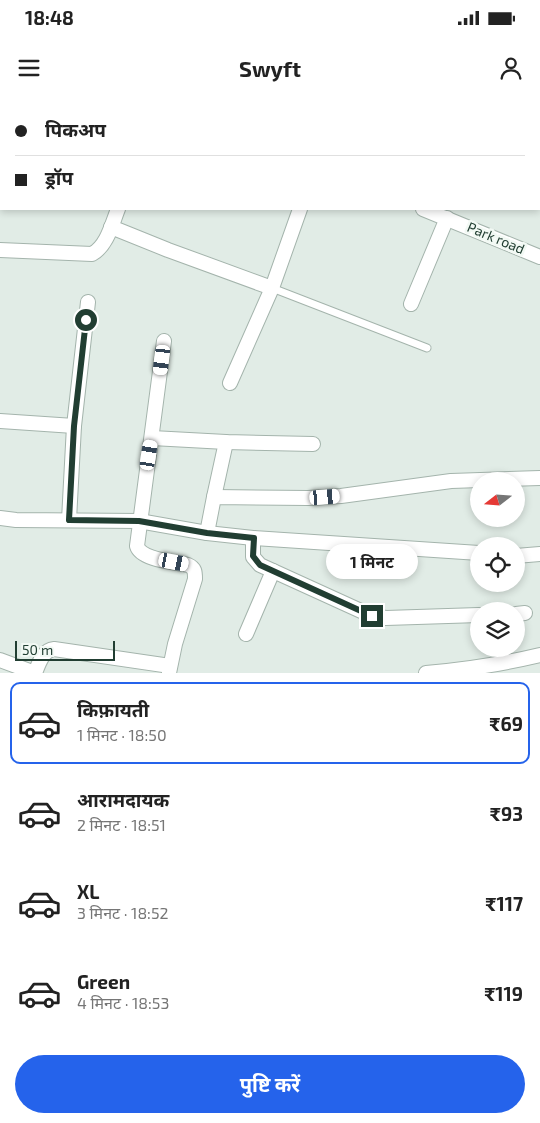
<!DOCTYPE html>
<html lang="hi">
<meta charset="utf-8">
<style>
:root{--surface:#fff;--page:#f6f6f6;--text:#222;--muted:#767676;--line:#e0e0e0;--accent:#2563eb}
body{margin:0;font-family:"Exo 2","Noto Sans Devanagari",sans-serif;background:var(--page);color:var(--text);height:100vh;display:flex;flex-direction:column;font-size:19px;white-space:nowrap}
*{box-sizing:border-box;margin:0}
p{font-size:16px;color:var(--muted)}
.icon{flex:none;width:28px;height:28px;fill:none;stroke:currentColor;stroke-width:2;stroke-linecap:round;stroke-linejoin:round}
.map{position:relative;height:573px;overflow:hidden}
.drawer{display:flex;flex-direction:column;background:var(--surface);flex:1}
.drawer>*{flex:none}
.guide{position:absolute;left:0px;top:0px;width:540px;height:110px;box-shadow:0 2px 8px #0003;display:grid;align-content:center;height:110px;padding:0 15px;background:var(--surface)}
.needle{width:32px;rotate:253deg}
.buttons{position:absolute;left:470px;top:372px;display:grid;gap:10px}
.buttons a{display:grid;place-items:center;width:55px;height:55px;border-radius:50%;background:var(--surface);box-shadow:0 2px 8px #0003;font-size:25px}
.scale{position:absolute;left:15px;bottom:12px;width:100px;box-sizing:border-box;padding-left:5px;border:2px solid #213e32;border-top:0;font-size:14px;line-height:18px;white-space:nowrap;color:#213e32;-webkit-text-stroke:4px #f2f9f4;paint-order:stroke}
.end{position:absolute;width:22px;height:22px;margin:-11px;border:6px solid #213e32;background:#fff;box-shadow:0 0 0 2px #fff}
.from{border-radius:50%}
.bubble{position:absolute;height:35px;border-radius:18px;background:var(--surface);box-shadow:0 2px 8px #0003;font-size:16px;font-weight:700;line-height:35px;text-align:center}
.car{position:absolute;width:15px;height:30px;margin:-15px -8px;border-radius:6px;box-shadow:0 0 4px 1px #0007;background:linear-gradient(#fff 24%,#345 0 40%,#fff 0 76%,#345 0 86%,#fff 0)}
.guide b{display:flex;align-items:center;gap:18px;height:48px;font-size:19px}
.guide b+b{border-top:1px solid var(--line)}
.guide i{width:12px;height:12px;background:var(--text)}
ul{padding:9px 0 0;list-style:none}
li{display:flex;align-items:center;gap:15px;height:82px;margin:0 10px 8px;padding:0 5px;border:2px solid transparent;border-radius:10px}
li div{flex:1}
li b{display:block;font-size:19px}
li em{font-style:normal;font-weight:700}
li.current{border-color:var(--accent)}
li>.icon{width:45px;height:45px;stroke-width:1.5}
.primary-button{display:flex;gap:10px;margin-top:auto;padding:10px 15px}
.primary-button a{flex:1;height:58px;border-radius:30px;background:var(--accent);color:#fff;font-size:20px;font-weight:700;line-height:58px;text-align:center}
.status{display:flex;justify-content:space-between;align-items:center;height:35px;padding:0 25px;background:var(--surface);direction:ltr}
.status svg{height:14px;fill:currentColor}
header{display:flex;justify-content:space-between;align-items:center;height:65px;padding:0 15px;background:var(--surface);font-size:22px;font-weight:700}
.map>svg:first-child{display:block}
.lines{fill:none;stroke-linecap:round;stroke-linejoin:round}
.service-casing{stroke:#a4b4ac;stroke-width:9}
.minor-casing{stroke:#a4b4ac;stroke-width:16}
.service{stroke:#fff;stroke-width:7}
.minor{stroke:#fff;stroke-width:14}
.route{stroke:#213e32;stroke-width:6}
.labels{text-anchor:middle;stroke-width:5;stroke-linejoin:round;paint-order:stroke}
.street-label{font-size:14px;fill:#213e32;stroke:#f2f9f4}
</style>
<div class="status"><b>18:48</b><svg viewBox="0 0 49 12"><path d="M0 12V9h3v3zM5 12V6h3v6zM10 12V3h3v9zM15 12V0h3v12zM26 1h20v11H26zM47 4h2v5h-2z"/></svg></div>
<header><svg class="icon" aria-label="menu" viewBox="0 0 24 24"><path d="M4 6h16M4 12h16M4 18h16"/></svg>Swyft<svg class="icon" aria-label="person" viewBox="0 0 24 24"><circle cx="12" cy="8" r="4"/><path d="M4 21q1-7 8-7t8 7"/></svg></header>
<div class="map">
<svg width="540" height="573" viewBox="0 0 540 573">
<rect width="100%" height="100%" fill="#e1ece6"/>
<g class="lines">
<g class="service-casing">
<path id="service" d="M272,188L427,248"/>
</g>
<g class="minor-casing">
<g id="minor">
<path d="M87,0L90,1"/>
<path d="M471,0L474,1"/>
<path d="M14,1V0"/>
<path d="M158,1V0"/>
<path d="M342,1L343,0"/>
<path d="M0,35L1,32"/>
<path d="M423,109L540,157"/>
<path d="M111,127L168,150L272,188"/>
<path d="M0,150L92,154C107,146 112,124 118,109"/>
<path d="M411,204L447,118"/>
<path d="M164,241L137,446C141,460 175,462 188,465C195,468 195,472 195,479L175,544L169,573"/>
<path d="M230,283L272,188L300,109"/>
<path d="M0,321L74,326"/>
<path d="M152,338L226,342L313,344"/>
<path d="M214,397L226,342"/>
<path d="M0,418L16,420L139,421L207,433L253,438L479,453"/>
<path d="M69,420L74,326L88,202"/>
<path d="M207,433L214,397L308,398L341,396L451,381L540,378"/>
<path d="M253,438V457L260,465L372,516L386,518L479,515"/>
<path d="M516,456L540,454"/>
<path d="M516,514L525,513"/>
<path d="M246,534L273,471"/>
<path d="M0,560L35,573"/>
<path d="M35,573C39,563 43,550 54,549L170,566"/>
<path d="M426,573C465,570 502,564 540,555"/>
</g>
</g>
<use href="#service" class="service"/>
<use href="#minor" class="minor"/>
</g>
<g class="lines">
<path class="route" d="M86,220L74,326L69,420L139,421L207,433L254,438L253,456L260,465L372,516"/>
</g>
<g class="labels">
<g class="street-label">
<text transform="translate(496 138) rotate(23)" y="5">Park road</text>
</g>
</g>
</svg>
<div class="buttons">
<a><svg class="needle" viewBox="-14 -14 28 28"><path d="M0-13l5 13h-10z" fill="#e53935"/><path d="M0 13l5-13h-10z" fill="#767676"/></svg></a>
<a><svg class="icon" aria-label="locate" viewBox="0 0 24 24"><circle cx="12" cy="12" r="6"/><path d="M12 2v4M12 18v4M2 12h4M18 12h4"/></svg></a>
<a><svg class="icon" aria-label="layers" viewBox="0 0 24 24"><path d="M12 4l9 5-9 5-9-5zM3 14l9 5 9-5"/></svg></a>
</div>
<div class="scale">50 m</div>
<i class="end from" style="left:86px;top:220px"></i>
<i class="end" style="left:372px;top:516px"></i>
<div class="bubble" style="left:326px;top:444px;width:92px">1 मिनट</div>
<i class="car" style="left:162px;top:260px;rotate:187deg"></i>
<i class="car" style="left:149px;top:355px;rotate:9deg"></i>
<i class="car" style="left:325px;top:397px;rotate:86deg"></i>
<i class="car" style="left:174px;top:462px;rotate:101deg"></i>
<div class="guide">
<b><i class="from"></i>पिकअप</b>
<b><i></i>ड्रॉप</b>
</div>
</div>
<section class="drawer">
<ul>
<li class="current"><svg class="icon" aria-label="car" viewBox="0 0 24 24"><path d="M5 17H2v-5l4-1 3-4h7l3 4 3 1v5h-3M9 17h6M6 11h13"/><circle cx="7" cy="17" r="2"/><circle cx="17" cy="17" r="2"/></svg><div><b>किफ़ायती</b><p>1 मिनट · 18:50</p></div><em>₹69</em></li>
<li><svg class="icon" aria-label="car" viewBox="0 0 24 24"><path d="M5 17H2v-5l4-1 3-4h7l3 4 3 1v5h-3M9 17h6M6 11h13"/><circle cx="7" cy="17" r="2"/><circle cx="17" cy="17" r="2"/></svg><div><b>आरामदायक</b><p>2 मिनट · 18:51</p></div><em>₹93</em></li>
<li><svg class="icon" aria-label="car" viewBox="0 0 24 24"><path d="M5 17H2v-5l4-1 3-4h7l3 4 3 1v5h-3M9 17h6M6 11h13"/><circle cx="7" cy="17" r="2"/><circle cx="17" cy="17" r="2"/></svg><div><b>XL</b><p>3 मिनट · 18:52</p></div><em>₹117</em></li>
<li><svg class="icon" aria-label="car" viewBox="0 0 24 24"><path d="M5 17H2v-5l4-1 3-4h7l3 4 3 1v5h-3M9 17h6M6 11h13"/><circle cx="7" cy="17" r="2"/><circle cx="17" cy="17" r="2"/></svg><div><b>Green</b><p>4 मिनट · 18:53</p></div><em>₹119</em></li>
</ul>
<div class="primary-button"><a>पुष्टि करें</a></div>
</section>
